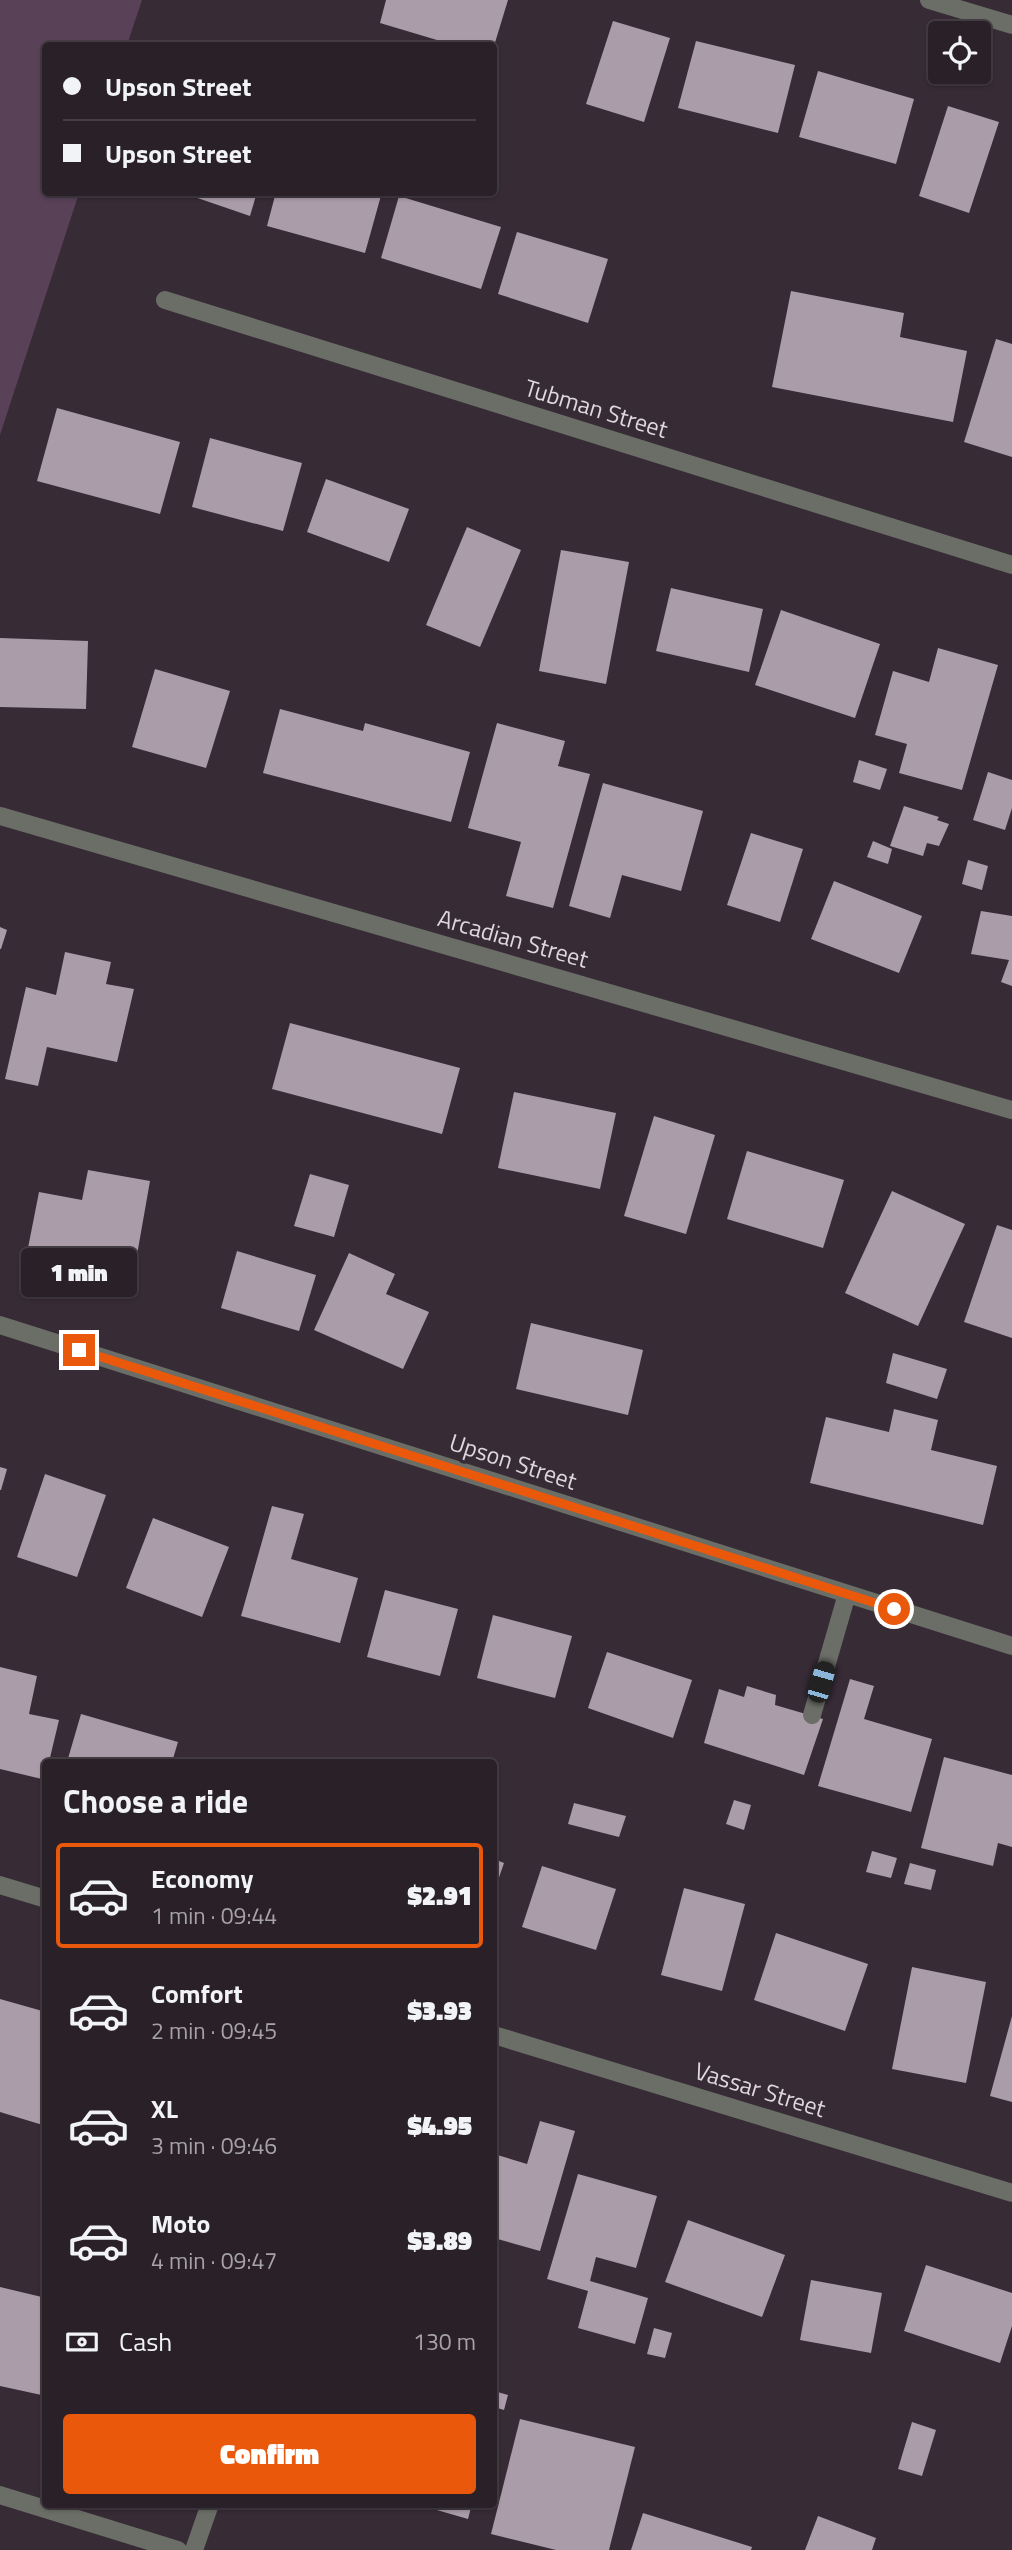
<!DOCTYPE html>
<meta charset="utf-8">
<style>
:root{--surface:#292028;--page:#352d34;--text:#f1f3f6;--muted:#a5a3a8;--line:#453e45;--accent:#ea580c}
body{margin:0;font-family:"Titillium Web",sans-serif;background:var(--page);color:var(--text);height:100vh;display:flex;flex-direction:column;font-size:26px;white-space:nowrap}
*{box-sizing:border-box;margin:0}
p{font-size:23px;color:var(--muted)}
.icon{flex:none;width:38px;height:38px;fill:none;stroke:currentColor;stroke-width:2;stroke-linecap:round;stroke-linejoin:round}
.map{position:relative;flex:1;overflow:hidden}
.sheet{position:absolute;left:42px;top:1759px;width:455px;height:749px;display:flex;flex-direction:column;background:var(--surface);border-radius:7px;box-shadow:0 2px 5px #0004,0 0 0 2px var(--line)}
.sheet>*{flex:none}
.hud{position:absolute;left:42px;top:42px;width:455px;height:154px;border-radius:7px;box-shadow:0 2px 5px #0004,0 0 0 2px var(--line);display:grid;align-content:center;height:154px;padding:0 21px;background:var(--surface)}
.buttons{position:absolute;left:928px;top:21px;display:grid;gap:14px}
.buttons a{display:grid;place-items:center;width:63px;height:63px;border-radius:7px;background:var(--surface);box-shadow:0 2px 5px #0004,0 0 0 2px var(--line);font-size:35px}
.end{position:absolute;width:32px;height:32px;margin:-16px;border:9px solid #ea580c;background:#fff;box-shadow:0 0 0 4px #fff}
.from{border-radius:50%}
.bubble{position:absolute;height:49px;border-radius:7px;background:var(--surface);box-shadow:0 2px 5px #0004,0 0 0 2px var(--line);font-size:23px;font-weight:800;line-height:49px;text-align:center}
.car{position:absolute;width:21px;height:42px;margin:-21px -10px;border-radius:9px;box-shadow:0 0 5px 2px #0007;background:linear-gradient(#222 24%,#8ab4d8 0 40%,#222 0 76%,#8ab4d8 0 86%,#222 0)}
.hud b{display:flex;align-items:center;gap:24px;height:66px;font-size:26px}
.hud b+b{border-top:2px solid var(--line)}
.hud i{width:18px;height:18px;background:var(--text)}
ul{padding:0;list-style:none}
li{display:flex;align-items:center;gap:21px;height:105px;margin:0 14px 10px;padding:0 7px;border:4px solid transparent;border-radius:7px}
li div{flex:1}
li b{display:block;font-size:26px}
li em{font-style:normal;font-weight:800}
li.on{border-color:var(--accent)}
li>.icon{width:63px;height:63px;stroke-width:1.5}
h2{padding:0 21px;font-size:32px;line-height:84px}
.pay{display:flex;align-items:center;gap:18px;height:77px;padding:0 21px;font-size:26px}
.pay p{margin-inline-start:auto}
.cta{display:flex;gap:14px;margin-top:auto;padding:14px 21px}
.cta a{flex:1;height:80px;border-radius:7px;background:var(--accent);color:#fff;font-size:28px;font-weight:800;line-height:80px;text-align:center}
.map>svg:first-child{display:block}
.green{fill:#594158}
.building{fill:#aa9ca9}
.lines{fill:none;stroke-linecap:round;stroke-linejoin:round}
.minor{stroke:#6b6e67;stroke-width:18}
.route{stroke:#ea580c;stroke-width:9}
.labels{text-anchor:middle;stroke-width:7;stroke-linejoin:round;paint-order:stroke}
.street-label{font-size:24px;fill:#ded7dd;stroke:#372b36}
</style>
<div class="map">
<svg width="1012" height="2550" viewBox="0 0 1012 2550">
<rect width="100%" height="100%" fill="#372b36"/>
<path class="green" d="M0,0H142L127,45L46,46V192L79,193L0,435Z"/>
<g class="building">
<path d="M386,0H508L494,46H457L380,23Z"/>
<path d="M613,21L670,38L644,122L586,104Z"/>
<path d="M696,41L795,65L778,133L678,108Z"/>
<path d="M818,71L914,99L896,164L799,137Z"/>
<path d="M948,106L999,122L969,213L919,196Z"/>
<path d="M180,192H257L250,216Z"/>
<path d="M276,192H382L365,253L267,226Z"/>
<path d="M399,196L501,227L481,289L381,258Z"/>
<path d="M517,232L608,259L588,323L498,294Z"/>
<path d="M791,291L904,313L900,337L967,351L953,422L772,387Z"/>
<path d="M996,339L1012,344V457L964,442Z"/>
<path d="M57,408L180,442L160,514L37,481Z"/>
<path d="M210,438L302,463L283,531L192,507Z"/>
<path d="M326,479L409,509L389,562L307,532Z"/>
<path d="M467,527L521,550L480,647L426,625Z"/>
<path d="M561,550L629,562L606,684L539,671Z"/>
<path d="M671,588L763,609L749,672L656,651Z"/>
<path d="M781,610L880,644L855,718L755,685Z"/>
<path d="M0,638L88,641L86,709L0,707Z"/>
<path d="M938,648L998,665L962,790L899,773L907,744L875,735L893,671L929,682Z"/>
<path d="M155,669L230,691L206,768L132,747Z"/>
<path d="M280,709L363,731L365,723L470,752L451,822L263,773Z"/>
<path d="M497,723L565,741L558,766L590,774L553,908L506,896L521,842L468,828Z"/>
<path d="M859,760L887,769L880,790L853,782Z"/>
<path d="M988,772L1012,780V808L1005,830L973,820Z"/>
<path d="M603,783L703,811L681,891L622,875L610,918L569,906Z"/>
<path d="M904,806L939,817L937,820L949,824L939,846L927,843L923,856L890,846Z"/>
<path d="M751,833L803,849L780,922L727,905Z"/>
<path d="M873,841L892,849L888,864L867,857Z"/>
<path d="M968,860L988,866L982,890L962,884Z"/>
<path d="M834,881L922,916L899,973L811,939Z"/>
<path d="M981,911L1012,916V986L1001,982L1009,960L971,954Z"/>
<path d="M0,927L7,930L1,949H0Z"/>
<path d="M65,952L111,962L106,984L134,989L117,1062L47,1047L38,1086L5,1079L26,987L56,995Z"/>
<path d="M290,1023L460,1068L442,1134L272,1089Z"/>
<path d="M514,1092L616,1113L600,1189L498,1168Z"/>
<path d="M654,1116L715,1135L686,1234L624,1216Z"/>
<path d="M747,1151L844,1180L823,1248L727,1219Z"/>
<path d="M88,1170L150,1181L134,1272L27,1253L39,1192L82,1200Z"/>
<path d="M310,1174L349,1185L334,1237L294,1226Z"/>
<path d="M892,1191L965,1224L918,1326L845,1293Z"/>
<path d="M997,1225L1012,1230V1338L964,1322Z"/>
<path d="M237,1251L316,1275L299,1331L221,1308Z"/>
<path d="M349,1253L395,1274L386,1294L429,1312L403,1369L314,1330Z"/>
<path d="M531,1323L643,1350L628,1415L516,1389Z"/>
<path d="M893,1353L947,1369L937,1399L886,1383Z"/>
<path d="M894,1409L938,1420L931,1450L997,1466L983,1525L810,1483L826,1417L889,1432Z"/>
<path d="M0,1467L7,1469L1,1490H0Z"/>
<path d="M45,1474L106,1495L77,1577L17,1557Z"/>
<path d="M272,1506L304,1514L291,1559L358,1578L340,1643L241,1616Z"/>
<path d="M153,1518L229,1547L202,1617L126,1588Z"/>
<path d="M385,1590L458,1609L440,1676L367,1657Z"/>
<path d="M493,1615L572,1636L555,1698L477,1678Z"/>
<path d="M607,1652L692,1680L673,1738L588,1708Z"/>
<path d="M0,1667L37,1676L29,1714L59,1720L49,1762H46V1780L0,1769Z"/>
<path d="M850,1679L874,1686L864,1719L932,1739L911,1812L818,1786Z"/>
<path d="M747,1686L776,1695L775,1705L823,1719L804,1775L704,1743L719,1689L744,1697Z"/>
<path d="M81,1714L178,1742L172,1762H67Z"/>
<path d="M944,1757L1012,1775V1847L998,1843L993,1866L921,1848Z"/>
<path d="M734,1800L751,1805L744,1830L726,1824Z"/>
<path d="M574,1803L626,1816L619,1837L568,1824Z"/>
<path d="M872,1851L897,1858L891,1878L866,1872Z"/>
<path d="M494,1859L504,1863L494,1892Z"/>
<path d="M910,1863L936,1870L931,1890L904,1884Z"/>
<path d="M542,1866L616,1889L596,1950L522,1927Z"/>
<path d="M684,1888L745,1904L722,1991L661,1975Z"/>
<path d="M776,1933L868,1964L845,2031L754,2000Z"/>
<path d="M912,1967L986,1982L966,2083L892,2069Z"/>
<path d="M0,1999L46,2012V2126L0,2112Z"/>
<path d="M1012,2016V2102L990,2096Z"/>
<path d="M540,2121L575,2131L540,2251L494,2238V2154L527,2164Z"/>
<path d="M578,2174L657,2196L636,2268L596,2257L590,2281L648,2298L635,2344L578,2328L588,2291L547,2279Z"/>
<path d="M688,2220L785,2255L762,2317L665,2282Z"/>
<path d="M926,2265L1012,2293V2326L1000,2363L904,2331Z"/>
<path d="M811,2280L882,2293L871,2353L800,2340Z"/>
<path d="M0,2287L46,2298V2396L0,2386Z"/>
<path d="M654,2328L672,2333L665,2358L647,2354Z"/>
<path d="M494,2391L508,2395L504,2410L494,2407Z"/>
<path d="M520,2419L635,2447L609,2550H556L491,2534Z"/>
<path d="M912,2422L936,2430L922,2476L898,2469Z"/>
<path d="M416,2504H472L468,2519Z"/>
<path d="M643,2513L752,2547L751,2550H631Z"/>
<path d="M818,2516L876,2538L872,2550H805Z"/>
</g>
<g class="lines">
<g class="minor">
<path d="M929,0L1012,25"/>
<path d="M165,300L1012,565"/>
<path d="M0,816L1012,1110"/>
<path d="M0,1325L1012,1646"/>
<path d="M812,1715L847,1594"/>
<path d="M0,1885L46,1899"/>
<path d="M494,2035L1012,2193"/>
<path d="M0,2495L178,2550"/>
<path d="M194,2550L210,2504"/>
</g>
</g>
<g class="lines">
<path class="route" d="M79,1350L894,1609"/>
</g>
<g class="labels">
<g class="street-label">
<text transform="translate(596 409) rotate(17)" y="8">Tubman Street</text>
<text transform="translate(513 939) rotate(16)" y="8">Arcadian Street</text>
<text transform="translate(513 1462) rotate(18)" y="8">Upson Street</text>
<text transform="translate(760 2090) rotate(17)" y="8">Vassar Street</text>
</g>
</g>
</svg>
<div class="buttons">
<a><svg class="icon" aria-label="locate" viewBox="0 0 24 24"><circle cx="12" cy="12" r="6"/><path d="M12 2v4M12 18v4M2 12h4M18 12h4"/></svg></a>
</div>
<i class="end from" style="left:894px;top:1609px"></i>
<i class="end" style="left:79px;top:1350px"></i>
<div class="bubble" style="left:21px;top:1248px;width:116px">1 min</div>
<i class="car" style="left:821px;top:1682px;rotate:16deg"></i>
<div class="hud">
<b><i class="from"></i>Upson Street</b>
<b><i></i>Upson Street</b>
</div>
<section class="sheet">
<h2>Choose a ride</h2>
<ul>
<li class="on"><svg class="icon" aria-label="car" viewBox="0 0 24 24"><path d="M5 17H2v-5l4-1 3-4h7l3 4 3 1v5h-3M9 17h6M6 11h13"/><circle cx="7" cy="17" r="2"/><circle cx="17" cy="17" r="2"/></svg><div><b>Economy</b><p>1 min · 09:44</p></div><em>$2.91</em></li>
<li><svg class="icon" aria-label="car" viewBox="0 0 24 24"><path d="M5 17H2v-5l4-1 3-4h7l3 4 3 1v5h-3M9 17h6M6 11h13"/><circle cx="7" cy="17" r="2"/><circle cx="17" cy="17" r="2"/></svg><div><b>Comfort</b><p>2 min · 09:45</p></div><em>$3.93</em></li>
<li><svg class="icon" aria-label="car" viewBox="0 0 24 24"><path d="M5 17H2v-5l4-1 3-4h7l3 4 3 1v5h-3M9 17h6M6 11h13"/><circle cx="7" cy="17" r="2"/><circle cx="17" cy="17" r="2"/></svg><div><b>XL</b><p>3 min · 09:46</p></div><em>$4.95</em></li>
<li><svg class="icon" aria-label="car" viewBox="0 0 24 24"><path d="M5 17H2v-5l4-1 3-4h7l3 4 3 1v5h-3M9 17h6M6 11h13"/><circle cx="7" cy="17" r="2"/><circle cx="17" cy="17" r="2"/></svg><div><b>Moto</b><p>4 min · 09:47</p></div><em>$3.89</em></li>
</ul>
<div class="pay"><svg class="icon" aria-label="cash" viewBox="0 0 24 24"><path d="M3 7h18v10H3z"/><circle cx="12" cy="12" r="2"/></svg>Cash<p>130 m</p></div>
<div class="cta"><a>Confirm</a></div>
</section>
</div>
